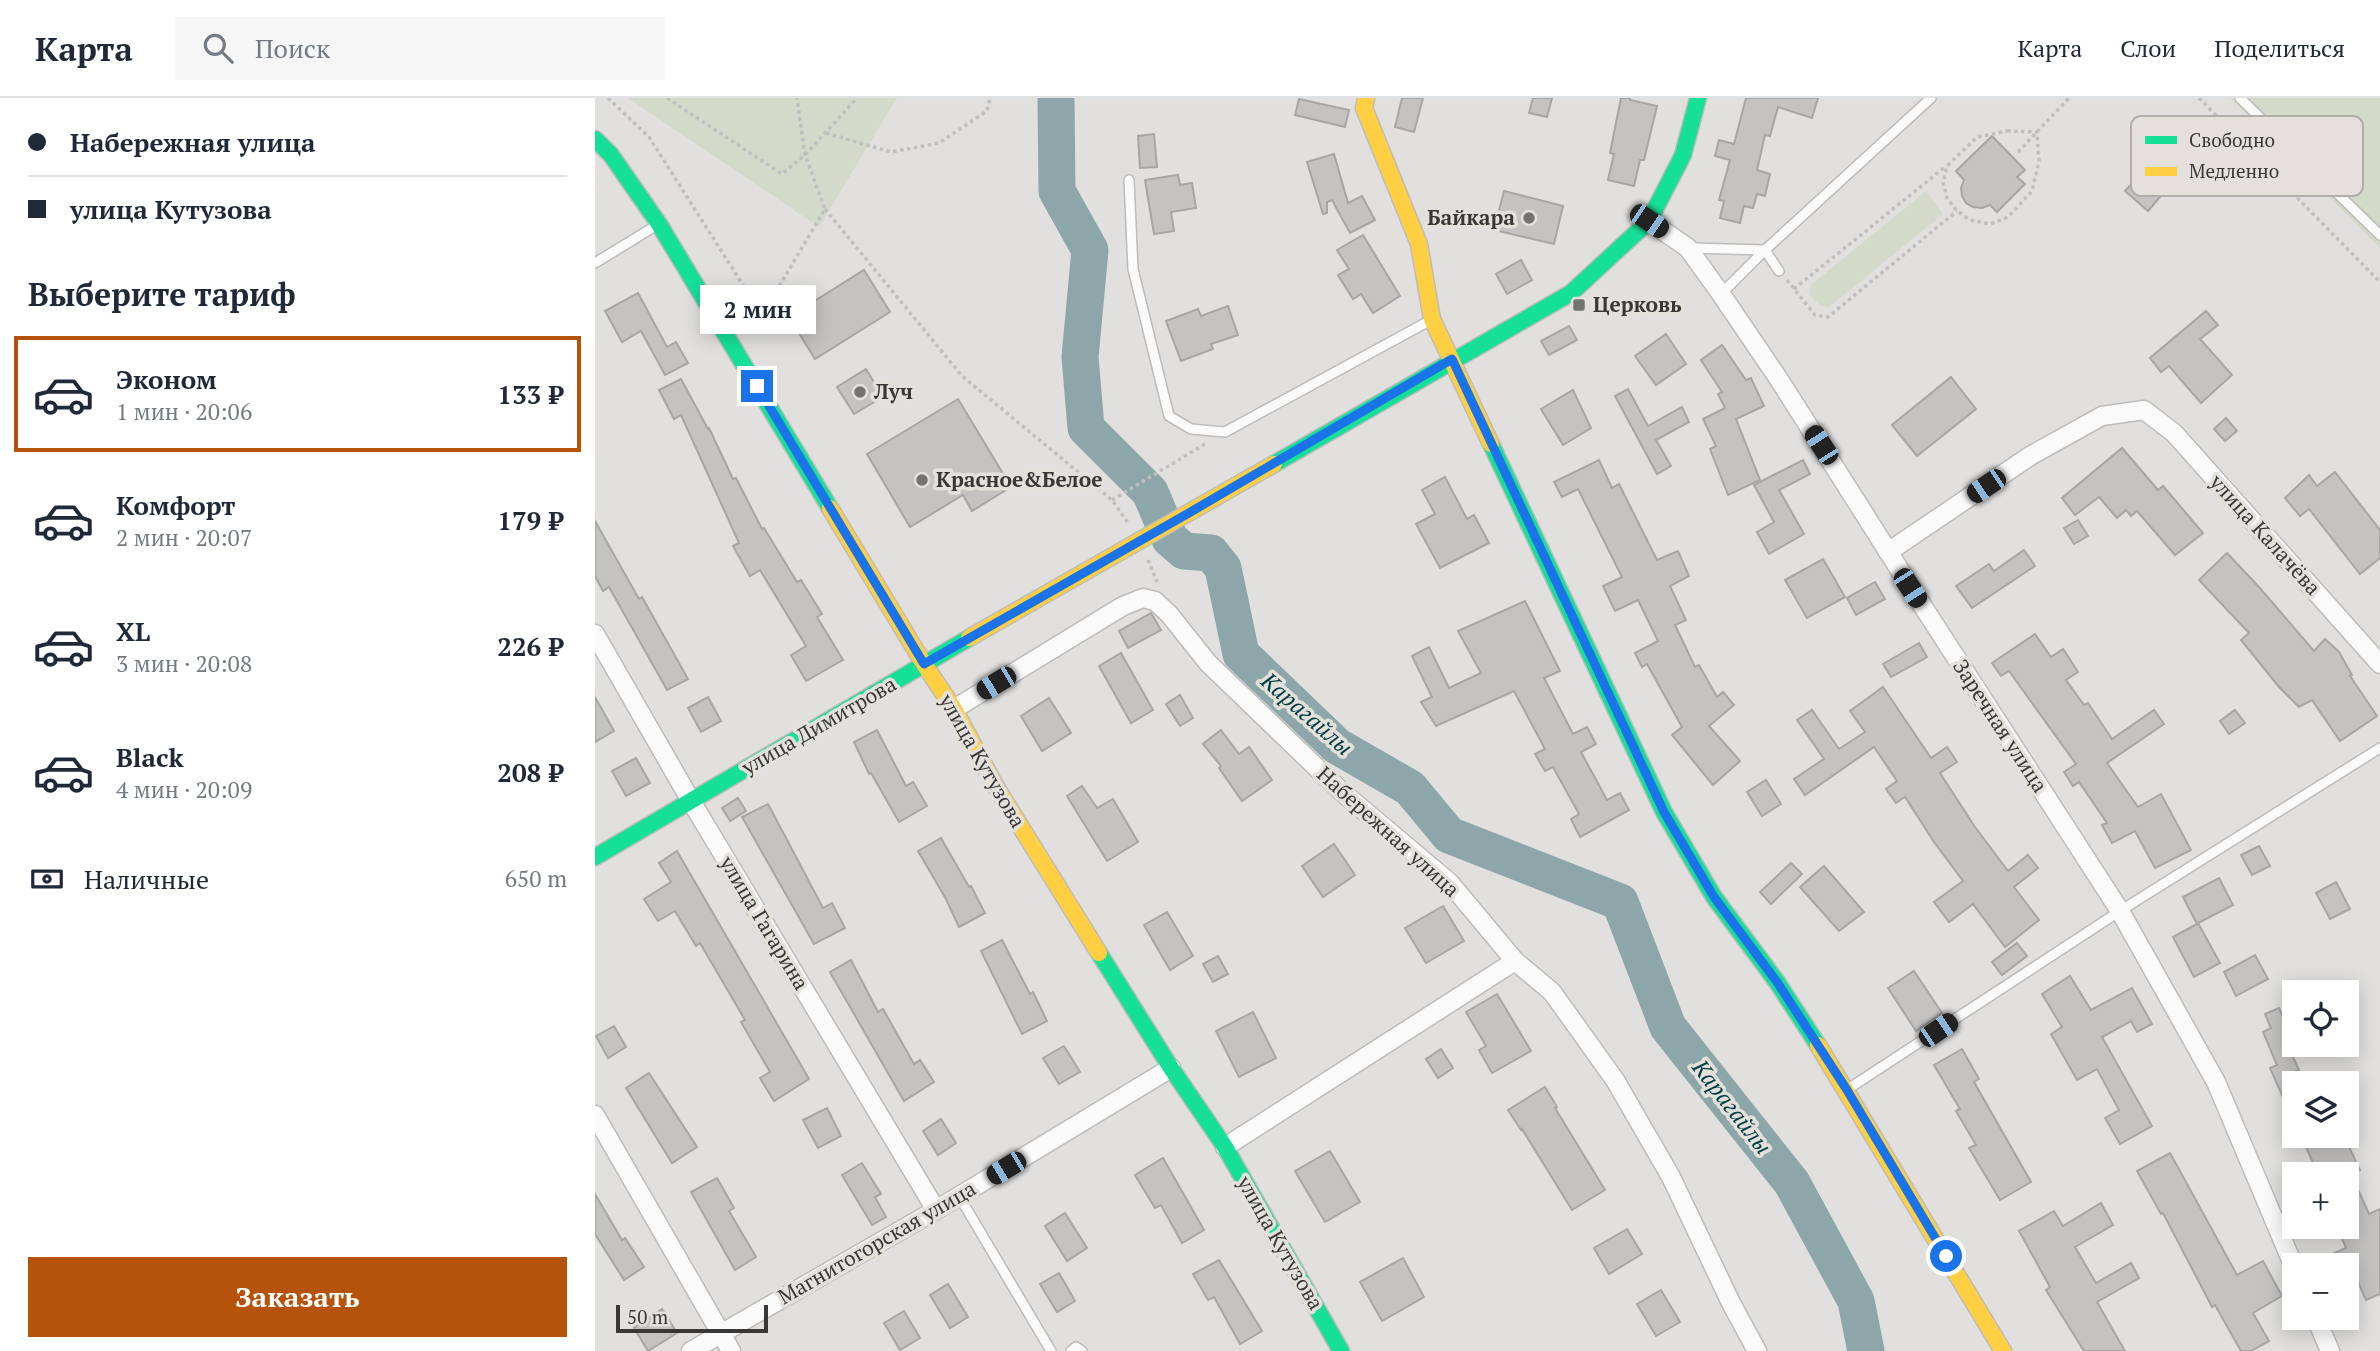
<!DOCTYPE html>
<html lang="ru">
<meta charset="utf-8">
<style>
:root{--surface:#fff;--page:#f6f6f7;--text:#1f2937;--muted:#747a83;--line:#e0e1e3;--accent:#b45309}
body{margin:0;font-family:"PT Serif",serif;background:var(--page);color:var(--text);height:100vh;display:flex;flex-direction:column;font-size:26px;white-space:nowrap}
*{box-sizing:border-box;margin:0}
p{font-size:23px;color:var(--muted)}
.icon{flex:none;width:38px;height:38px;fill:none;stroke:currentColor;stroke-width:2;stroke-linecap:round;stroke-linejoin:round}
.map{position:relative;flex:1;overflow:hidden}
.panel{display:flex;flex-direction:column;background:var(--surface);width:595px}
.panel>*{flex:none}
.top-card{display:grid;align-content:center;height:154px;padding:0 28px;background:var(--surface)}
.buttons{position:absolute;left:1687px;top:882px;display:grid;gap:14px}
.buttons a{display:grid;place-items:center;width:77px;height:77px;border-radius:0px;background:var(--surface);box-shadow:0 4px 18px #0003;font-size:35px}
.scale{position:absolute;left:21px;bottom:18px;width:152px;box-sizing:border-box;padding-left:7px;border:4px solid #393836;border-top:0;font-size:19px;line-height:24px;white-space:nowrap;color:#393836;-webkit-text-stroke:5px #e4e1dc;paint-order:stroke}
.end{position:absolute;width:32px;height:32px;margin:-16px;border:9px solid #1a73e8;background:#fff;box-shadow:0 0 0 4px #fff}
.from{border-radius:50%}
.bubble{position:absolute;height:49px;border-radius:0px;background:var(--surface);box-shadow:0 4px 18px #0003;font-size:23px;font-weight:700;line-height:49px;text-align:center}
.car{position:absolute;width:21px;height:42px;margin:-21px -10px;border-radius:9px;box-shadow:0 0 5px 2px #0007;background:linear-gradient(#222 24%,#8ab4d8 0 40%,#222 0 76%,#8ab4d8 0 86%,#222 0)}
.top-card b{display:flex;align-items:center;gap:24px;height:66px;font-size:26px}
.top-card b+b{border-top:2px solid var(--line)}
.top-card i{width:18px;height:18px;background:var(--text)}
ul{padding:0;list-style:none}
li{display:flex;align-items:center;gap:21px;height:116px;margin:0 14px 10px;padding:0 14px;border:4px solid transparent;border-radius:0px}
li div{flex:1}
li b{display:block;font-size:26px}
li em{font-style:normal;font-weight:700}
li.current{border-color:var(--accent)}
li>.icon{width:63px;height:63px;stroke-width:1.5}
h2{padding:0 28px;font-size:32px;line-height:84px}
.pay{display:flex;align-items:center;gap:18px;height:77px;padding:0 28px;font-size:26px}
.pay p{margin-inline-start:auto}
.primary-button{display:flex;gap:14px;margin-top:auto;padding:14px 28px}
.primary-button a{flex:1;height:80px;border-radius:0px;background:var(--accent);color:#fff;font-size:28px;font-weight:700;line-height:80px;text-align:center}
header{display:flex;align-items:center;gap:42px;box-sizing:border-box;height:98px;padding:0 35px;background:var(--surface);border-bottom:2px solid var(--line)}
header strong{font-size:33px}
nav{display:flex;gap:38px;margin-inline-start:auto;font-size:24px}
.search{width:490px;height:63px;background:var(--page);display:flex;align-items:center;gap:18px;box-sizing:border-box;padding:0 24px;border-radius:0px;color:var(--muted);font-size:26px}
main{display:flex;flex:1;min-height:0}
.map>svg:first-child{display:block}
.green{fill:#d4daca}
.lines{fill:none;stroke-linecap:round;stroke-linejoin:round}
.river{stroke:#8ca6a9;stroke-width:37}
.building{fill:#c5c3c2;stroke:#a8a6a5;stroke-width:2}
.lane-casing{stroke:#bdbcba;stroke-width:12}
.street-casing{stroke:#bdbcba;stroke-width:21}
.fast-casing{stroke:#bdbcba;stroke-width:19}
.slow-casing{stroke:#bdbcba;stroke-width:19}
.path{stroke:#bfbfbf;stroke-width:3.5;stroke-dasharray:3.5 3.5;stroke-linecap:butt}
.lane{stroke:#fbfafa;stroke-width:9}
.street{stroke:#fbfafa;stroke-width:18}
.fast{stroke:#16e098;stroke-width:16}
.slow{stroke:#ffcf43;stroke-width:16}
.route{stroke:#1a73e8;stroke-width:9}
.poi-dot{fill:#747371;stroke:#e4e1dc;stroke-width:2.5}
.labels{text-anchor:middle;stroke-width:7;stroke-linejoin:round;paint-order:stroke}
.poi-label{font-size:21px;font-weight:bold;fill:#393836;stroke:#e4e1dc;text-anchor:start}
.street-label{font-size:21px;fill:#393836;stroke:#e4e1dc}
.water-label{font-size:23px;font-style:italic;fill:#003e44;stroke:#e4e1dc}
.key{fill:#e4e1dc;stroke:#b1aeaa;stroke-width:2}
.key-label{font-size:19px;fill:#393836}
</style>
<header>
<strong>Карта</strong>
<div class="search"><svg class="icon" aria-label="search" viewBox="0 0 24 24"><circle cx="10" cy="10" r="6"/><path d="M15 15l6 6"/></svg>Поиск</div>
<nav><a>Карта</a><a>Слои</a><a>Поделиться</a></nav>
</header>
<main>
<section class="panel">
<div class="top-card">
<b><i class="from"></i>Набережная улица</b>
<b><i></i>улица Кутузова</b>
</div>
<h2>Выберите тариф</h2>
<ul>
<li class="current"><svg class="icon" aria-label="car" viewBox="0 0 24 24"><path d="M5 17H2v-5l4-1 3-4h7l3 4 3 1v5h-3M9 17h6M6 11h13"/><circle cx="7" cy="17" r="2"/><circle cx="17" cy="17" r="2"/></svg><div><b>Эконом</b><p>1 мин · 20:06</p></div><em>133 ₽</em></li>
<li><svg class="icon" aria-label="car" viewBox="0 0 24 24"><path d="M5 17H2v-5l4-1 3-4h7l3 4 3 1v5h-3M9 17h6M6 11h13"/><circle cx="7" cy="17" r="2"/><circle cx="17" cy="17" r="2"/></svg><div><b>Комфорт</b><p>2 мин · 20:07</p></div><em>179 ₽</em></li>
<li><svg class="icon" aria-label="car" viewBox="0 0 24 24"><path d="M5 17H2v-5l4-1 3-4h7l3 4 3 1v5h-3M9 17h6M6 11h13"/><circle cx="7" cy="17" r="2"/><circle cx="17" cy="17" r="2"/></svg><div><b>XL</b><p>3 мин · 20:08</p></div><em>226 ₽</em></li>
<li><svg class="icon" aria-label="car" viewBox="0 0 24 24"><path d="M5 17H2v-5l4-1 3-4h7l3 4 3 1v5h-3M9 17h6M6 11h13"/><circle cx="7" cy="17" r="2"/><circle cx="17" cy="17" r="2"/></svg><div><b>Black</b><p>4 мин · 20:09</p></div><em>208 ₽</em></li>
</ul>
<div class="pay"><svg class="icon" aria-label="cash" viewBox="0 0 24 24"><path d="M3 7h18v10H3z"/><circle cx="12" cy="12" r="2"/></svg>Наличные<p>650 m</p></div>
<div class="primary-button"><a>Заказать</a></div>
</section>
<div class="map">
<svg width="1785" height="1253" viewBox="0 0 1785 1253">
<rect width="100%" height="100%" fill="#e2e0de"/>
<g class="green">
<path d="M33,0H302L224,129Z"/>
<path d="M1635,0H1785V150Z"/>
<path d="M1331,93L1348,116L1234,209L1224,207L1214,196L1217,186Z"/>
</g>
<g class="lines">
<path class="river" d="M461,0L462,93L495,152L485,259L491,330L555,394L575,441L589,453L616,455L628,470L646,556L742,648L815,690L854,737L1025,804L1073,929L1197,1085L1261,1203L1271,1253"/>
</g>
<g class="building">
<path d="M807,0H828L819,34L800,29Z"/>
<path d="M938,0H957L952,19L934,15Z"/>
<path d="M1026,0H1035V2L1062,8L1049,62H1045L1039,88L1013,82L1019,56L1015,55Z"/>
<path d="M1151,0H1223L1217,20L1183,9L1175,38L1170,37L1162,72L1175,76L1170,98L1162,96L1158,110L1149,108L1145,125L1125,120L1129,103L1124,102L1135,62L1120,58L1124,42L1139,46Z"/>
<path d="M704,1L754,12L750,29L700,17Z"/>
<path d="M559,36L562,69L545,70L543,38Z"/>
<path d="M1397,38L1430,72L1422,79L1430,86L1402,114L1395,107L1387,110L1378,109L1371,105L1367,98L1366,90L1369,82L1361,73Z"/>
<path d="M739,56L753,105L767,98L780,122L755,135L737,102L732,104V115L728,116L712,64Z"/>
<path d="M583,77L585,87L597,85L601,110L576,114L579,133L559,136L550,82Z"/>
<path d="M1543,79L1565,99L1553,113L1530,93Z"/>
<path d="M909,93L968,108L959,146L899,132Z"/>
<path d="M768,137L805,198L778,215L766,196L758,201L743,177L754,171L742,152Z"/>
<path d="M926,162L937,182L912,196L901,176Z"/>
<path d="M269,172L295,214L220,261L194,219Z"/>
<path d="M43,195L72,249L81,244L93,265L70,277L46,233L27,244L10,213Z"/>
<path d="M633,208L643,237L616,246L618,251L586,263L571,223L603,211L606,218Z"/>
<path d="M1611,213L1623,227L1605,241L1637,277L1606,305L1574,268L1566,274L1555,260Z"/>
<path d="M974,228L982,242L954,257L946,243Z"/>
<path d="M1071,236L1091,266L1061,287L1040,258Z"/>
<path d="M1127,247L1151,282L1156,280L1169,308L1141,321L1165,382L1133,397L1115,351L1121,348L1108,321L1130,310L1123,296L1127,294L1106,262Z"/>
<path d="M271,271L288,299L259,316L242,289Z"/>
<path d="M1356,279L1381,311L1322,358L1297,327Z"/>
<path d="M86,281L113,331L114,330L138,381L141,380L167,431L169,430L202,484L206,482L227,516L222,519L248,562L211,583L196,557L211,548L165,472L155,478L138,448L144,445L86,317L79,321L64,292Z"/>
<path d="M1033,291L1053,328L1087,309L1094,324L1061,342L1076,368L1062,376L1020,298Z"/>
<path d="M978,292L996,330L968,347L946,311Z"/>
<path d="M363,301L416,389L377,413L368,397L315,429L272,356Z"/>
<path d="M1631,320L1642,333L1630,343L1619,331Z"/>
<path d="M1527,350L1563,392L1568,388L1608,435L1580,457L1542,413L1536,418L1531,412L1522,420L1504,399L1480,417L1467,400Z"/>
<path d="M1004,362L1017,390L1024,386L1062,462L1083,453L1094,478L1075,488L1091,522L1080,527L1100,569L1104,567L1122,599L1128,594L1139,607L1114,628L1145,663L1118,687L1077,637L1087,629L1052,566L1047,569L1040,555L1063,543L1043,502L1020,513L1008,488L1027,479L983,391L967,399L959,384Z"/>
<path d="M1208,362L1215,376L1184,392L1209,436L1174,456L1162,434L1179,424L1159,387Z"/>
<path d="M1740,374L1785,432V460L1765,476L1714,411L1705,418L1690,400L1714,377L1722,388Z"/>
<path d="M850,379L872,421L879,417L894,445L845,470L821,426L840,416L827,392Z"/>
<path d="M1483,422L1493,438L1479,446L1469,430Z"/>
<path d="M0,423L44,501L47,499L93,581L72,592L14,489L8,493L0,478Z"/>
<path d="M1429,452L1440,468L1377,510L1361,488L1394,466L1399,473Z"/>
<path d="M1632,455L1664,489L1719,553L1730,541L1744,554L1757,577L1755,578L1782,618L1745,643L1717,602L1704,609L1684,589L1646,542L1654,535L1604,482Z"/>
<path d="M1228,461L1250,499L1212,520L1190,482Z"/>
<path d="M1280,484L1290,501L1261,517L1252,500Z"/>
<path d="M930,503L965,573L949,580L978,636L992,629L1001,646L986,654L1012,702L1025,695L1034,712L985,739L976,721L984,716L958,669L950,673L940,656L950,651L919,593L841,628L826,604L837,599L817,558L834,549L854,590L886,575L863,533Z"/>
<path d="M556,515L566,532L533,550L524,533Z"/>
<path d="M1440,536L1456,559L1468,551L1483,574L1471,582L1489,607L1493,605L1517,641L1559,612L1569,626L1512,665L1543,709L1566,696L1596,752L1560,770L1540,733L1517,745L1507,727L1512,725L1484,684L1478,688L1469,674L1481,666L1414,573L1406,578L1397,565Z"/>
<path d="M1324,545L1332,559L1296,579L1288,566Z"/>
<path d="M526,555L558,612L536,625L504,568Z"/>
<path d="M1288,589L1336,660L1352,649L1362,664L1345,675L1380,729L1413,773L1433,757L1443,770L1419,789L1444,822L1410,849L1378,806L1354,824L1339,804L1368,783L1339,744L1310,699L1301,705L1291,691L1302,683L1279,649L1210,697L1199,681L1229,661L1202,622L1217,612L1244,651L1270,634L1255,613Z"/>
<path d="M585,597L598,620L585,628L571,606Z"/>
<path d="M0,599L19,633L0,644Z"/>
<path d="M113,599L126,623L106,634L93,610Z"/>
<path d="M454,600L476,635L447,653L426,618Z"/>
<path d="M1640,612L1650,625L1634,636L1625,623Z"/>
<path d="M282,632L311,688L318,684L332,708L304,724L276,675L274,676L259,644Z"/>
<path d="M626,632L644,656L654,649L677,682L647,703L624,670L626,668L608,646Z"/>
<path d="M41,660L55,685L31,698L17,673Z"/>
<path d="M1171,682L1186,706L1167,718L1152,694Z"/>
<path d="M487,688L502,710L518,701L543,744L512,763L472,698Z"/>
<path d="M143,700L151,713L135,723L127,710Z"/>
<path d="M173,706L228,810L237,805L250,830L219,846L147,719Z"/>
<path d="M346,740L374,789L376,788L390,815L364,829L351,801L323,753Z"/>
<path d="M739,746L760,777L728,799L707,768Z"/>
<path d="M1664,748L1675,768L1657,777L1646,757Z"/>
<path d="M82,753L214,981L179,1003L165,980L175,974L146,924L150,922L105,845L101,848L80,813L63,823L49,801L76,784L64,765Z"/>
<path d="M1196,765L1207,776L1176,806L1165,794Z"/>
<path d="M1229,768L1269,814L1244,833L1205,789Z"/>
<path d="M1624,780L1638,807L1603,825L1625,865L1599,879L1578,839L1602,826L1588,799Z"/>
<path d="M1741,784L1755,811L1735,821L1721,795Z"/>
<path d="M848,808L869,843L831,865L810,830Z"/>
<path d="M572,814L598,858L575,872L549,827Z"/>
<path d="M407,842L435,896L438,894L452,923L427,936L386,853Z"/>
<path d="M1422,845L1432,858L1407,877L1397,864Z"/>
<path d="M1660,857L1673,881L1641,898L1629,874Z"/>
<path d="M623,858L633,876L618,884L608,866Z"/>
<path d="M256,862L283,914L288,911L319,966L325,962L339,984L309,1003L235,874Z"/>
<path d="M1319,873L1347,915L1321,933L1293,890Z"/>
<path d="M1475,878L1496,912L1537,890L1557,926L1542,934L1536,923L1507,939L1557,1028L1525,1046L1510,1020L1524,1012L1502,971L1482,982L1456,936L1467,929L1447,896Z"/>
<path d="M902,896L936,953L897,975L884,952L891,948L871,914Z"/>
<path d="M1684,910L1690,923L1699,919V938L1690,941L1704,972L1699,974V1024L1675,970L1682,967L1668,934L1676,930L1670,916Z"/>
<path d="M658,914L681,960L644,979L621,933Z"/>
<path d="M19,928L31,949L13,960L1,938Z"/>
<path d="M469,948L485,974L464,986L448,960Z"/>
<path d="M846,951L858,970L843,980L831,961Z"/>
<path d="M1367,951L1384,981L1379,984L1436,1084L1405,1102L1374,1050L1381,1047L1361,1013L1365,1011L1339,967Z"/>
<path d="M54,975L102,1049L77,1065L31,990Z"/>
<path d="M950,989L962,1009L960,1010L1010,1092L977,1112L927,1031L926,1032L913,1012Z"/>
<path d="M232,1010L246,1038L223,1050L208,1022Z"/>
<path d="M346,1021L361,1045L343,1057L328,1033Z"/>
<path d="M1706,1038H1749L1765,1072L1756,1076L1774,1116L1785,1111V1196L1771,1202L1755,1166L1713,1167L1751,1150L1742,1129H1752V1076H1723Z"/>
<path d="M735,1053L765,1104L730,1124L700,1073Z"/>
<path d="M1575,1055L1642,1177L1668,1163L1687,1198L1658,1215L1674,1243L1656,1253H1646L1620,1207L1617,1209L1568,1115L1566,1116L1542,1073Z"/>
<path d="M568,1060L609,1132L587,1145L566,1107L560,1110L540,1077Z"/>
<path d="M267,1065L286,1096L280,1099L291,1119L277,1127L247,1077Z"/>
<path d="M122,1080L139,1110L134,1113L161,1159L140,1172L96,1094Z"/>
<path d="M0,1096L27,1142L30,1140L49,1169L29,1182L0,1136Z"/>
<path d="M1506,1105L1518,1127L1480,1149L1501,1185L1536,1165L1544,1180L1502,1204L1530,1253H1489L1451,1192L1455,1189L1424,1133L1459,1113L1468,1128Z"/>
<path d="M470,1115L492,1150L472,1163L450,1128Z"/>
<path d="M1032,1131L1047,1156L1014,1176L999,1150Z"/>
<path d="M808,1160L829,1199L787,1223L765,1184Z"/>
<path d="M624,1162L667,1233L645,1246L619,1199L613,1202L598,1176Z"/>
<path d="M464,1175L480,1203L462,1214L445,1186Z"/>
<path d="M353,1186L373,1219L355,1230L335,1197Z"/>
<path d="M1066,1192L1085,1224L1061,1238L1042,1206Z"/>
<path d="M67,1211L82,1235L53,1253L39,1230Z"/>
<path d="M309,1213L325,1240L305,1252L289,1225Z"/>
</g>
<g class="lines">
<g class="lane-casing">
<g id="lane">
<path d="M1645,0L1785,137"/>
<path d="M534,82L538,171L574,318L596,331L630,334L836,222"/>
<path d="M1095,150L1170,152L1184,173"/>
<path d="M0,165L62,127"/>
<path d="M1126,196L1170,152L1336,0"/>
<path d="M1253,991L1525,813L1785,650"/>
<path d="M364,1098L456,1253"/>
<path d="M476,1253L481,1249L487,1253"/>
</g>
</g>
<g class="street-casing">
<g id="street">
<path d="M1054,123L1093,150L1126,196L1185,283L1327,507L1525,813L1621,984L1699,1169"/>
<path d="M1293,454L1435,358L1507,318L1549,312L1579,335L1785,566"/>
<path d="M0,536L96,703L341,1112"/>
<path d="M359,611L528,508L548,500L560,503L574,516L613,565L747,694L855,785L920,863L957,894L1020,982L1076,1079L1136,1205L1162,1253"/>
<path d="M0,1017L136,1253"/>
<path d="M630,1049L920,863"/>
<path d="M1721,1220L1735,1253"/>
<path d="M96,1253L341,1112L576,970"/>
</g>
</g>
<g class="fast-casing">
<g id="fast">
<path d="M0,41L16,57L64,126L235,410"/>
<path d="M896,346L1069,714L1119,799L1182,884L1223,947"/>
<path d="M679,366L976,195L1054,123L1088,57L1103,0"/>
<path d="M0,759L374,540"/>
<path d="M504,855L576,970L630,1049L746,1253"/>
</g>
</g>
<g class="slow-casing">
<g id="slow">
<path d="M771,0L769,10L824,146L837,221L896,346"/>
<path d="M235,410L329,566L359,611L401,689L504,855"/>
<path d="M374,540L679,366"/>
<path d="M1223,947L1408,1253"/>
</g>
</g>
<g class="path">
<path d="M13,0L54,39L167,217L230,111L210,57L202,0"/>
<path d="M72,0L187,76L210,57L262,0"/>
<path d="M1604,0L1785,184"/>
<path d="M1412,33L1442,34L1444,63L1437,93L1413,119L1395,126L1375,122L1362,113L1352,100L1348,84L1352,68L1382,39Z"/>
<path d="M231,35L296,54L344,45L392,13L395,0"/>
<path d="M1423,54L1474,0"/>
<path d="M230,111L367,278L517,402L533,425"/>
<path d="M1192,182L1220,217L1233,219L1362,113"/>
<path d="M1199,191L1350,69"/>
<path d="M517,402L610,346"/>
<path d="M553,462L562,484"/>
</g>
<use href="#lane" class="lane"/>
<use href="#street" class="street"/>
<use href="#fast" class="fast"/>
<use href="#slow" class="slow"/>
</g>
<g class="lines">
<path class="route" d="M162,288L329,566L599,412L857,261L1069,714L1119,799L1182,884L1252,992L1351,1158"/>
</g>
<g class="poi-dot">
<circle cx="934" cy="120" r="7"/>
<rect x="977" y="200" width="14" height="14" rx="3.5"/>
<circle cx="265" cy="294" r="7"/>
<circle cx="327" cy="382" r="7"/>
</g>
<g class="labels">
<g class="poi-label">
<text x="920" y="127" text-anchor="end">Байкара</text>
<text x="998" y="214">Церковь</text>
<text x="279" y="301">Луч</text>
<text x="341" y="389">Красное&amp;Белое</text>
</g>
<g class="street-label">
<text transform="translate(1670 437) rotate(48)" y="7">улица Калачёва</text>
<text transform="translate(224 628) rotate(-30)" y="7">улица Димитрова</text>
<text transform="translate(1405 628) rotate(57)" y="7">Заречная улица</text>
<text transform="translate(387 663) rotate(60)" y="7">улица Кутузова</text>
<text transform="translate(793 734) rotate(42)" y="7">Набережная улица</text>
<text transform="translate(169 825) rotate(59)" y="7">улица Гагарина</text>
<text transform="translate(282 1145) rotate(-30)" y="7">Магнитогорская улица</text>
<text transform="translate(685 1145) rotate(60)" y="7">улица Кутузова</text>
</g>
<g class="water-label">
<text transform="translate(712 616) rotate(41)" y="8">Карагайлы</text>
<text transform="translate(1137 1009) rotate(52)" y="8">Карагайлы</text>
</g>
</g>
<rect x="1536" y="18" width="232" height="80" rx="10" class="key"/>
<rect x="1550" y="38" width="32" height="8" fill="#16e098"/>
<rect x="1550" y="69" width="32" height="9" fill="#ffcf43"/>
<g class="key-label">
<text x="1594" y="49">Свободно</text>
<text x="1594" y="80">Медленно</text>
</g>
</svg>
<div class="buttons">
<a><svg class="icon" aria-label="locate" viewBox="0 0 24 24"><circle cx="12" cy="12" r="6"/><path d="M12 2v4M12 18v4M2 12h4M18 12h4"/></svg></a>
<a><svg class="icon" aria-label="layers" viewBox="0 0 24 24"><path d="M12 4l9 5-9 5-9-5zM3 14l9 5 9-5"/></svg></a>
<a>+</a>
<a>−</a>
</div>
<div class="scale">50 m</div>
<i class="end from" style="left:1351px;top:1158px"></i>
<i class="end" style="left:162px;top:288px"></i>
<div class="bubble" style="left:105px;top:187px;width:116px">2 мин</div>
<i class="car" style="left:1054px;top:123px;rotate:124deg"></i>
<i class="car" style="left:1226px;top:347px;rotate:327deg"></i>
<i class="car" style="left:1391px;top:388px;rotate:236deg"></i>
<i class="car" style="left:1315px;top:490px;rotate:147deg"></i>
<i class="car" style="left:401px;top:585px;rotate:239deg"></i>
<i class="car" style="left:1343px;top:932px;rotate:56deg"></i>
<i class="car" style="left:411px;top:1070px;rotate:239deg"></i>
</div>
</main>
